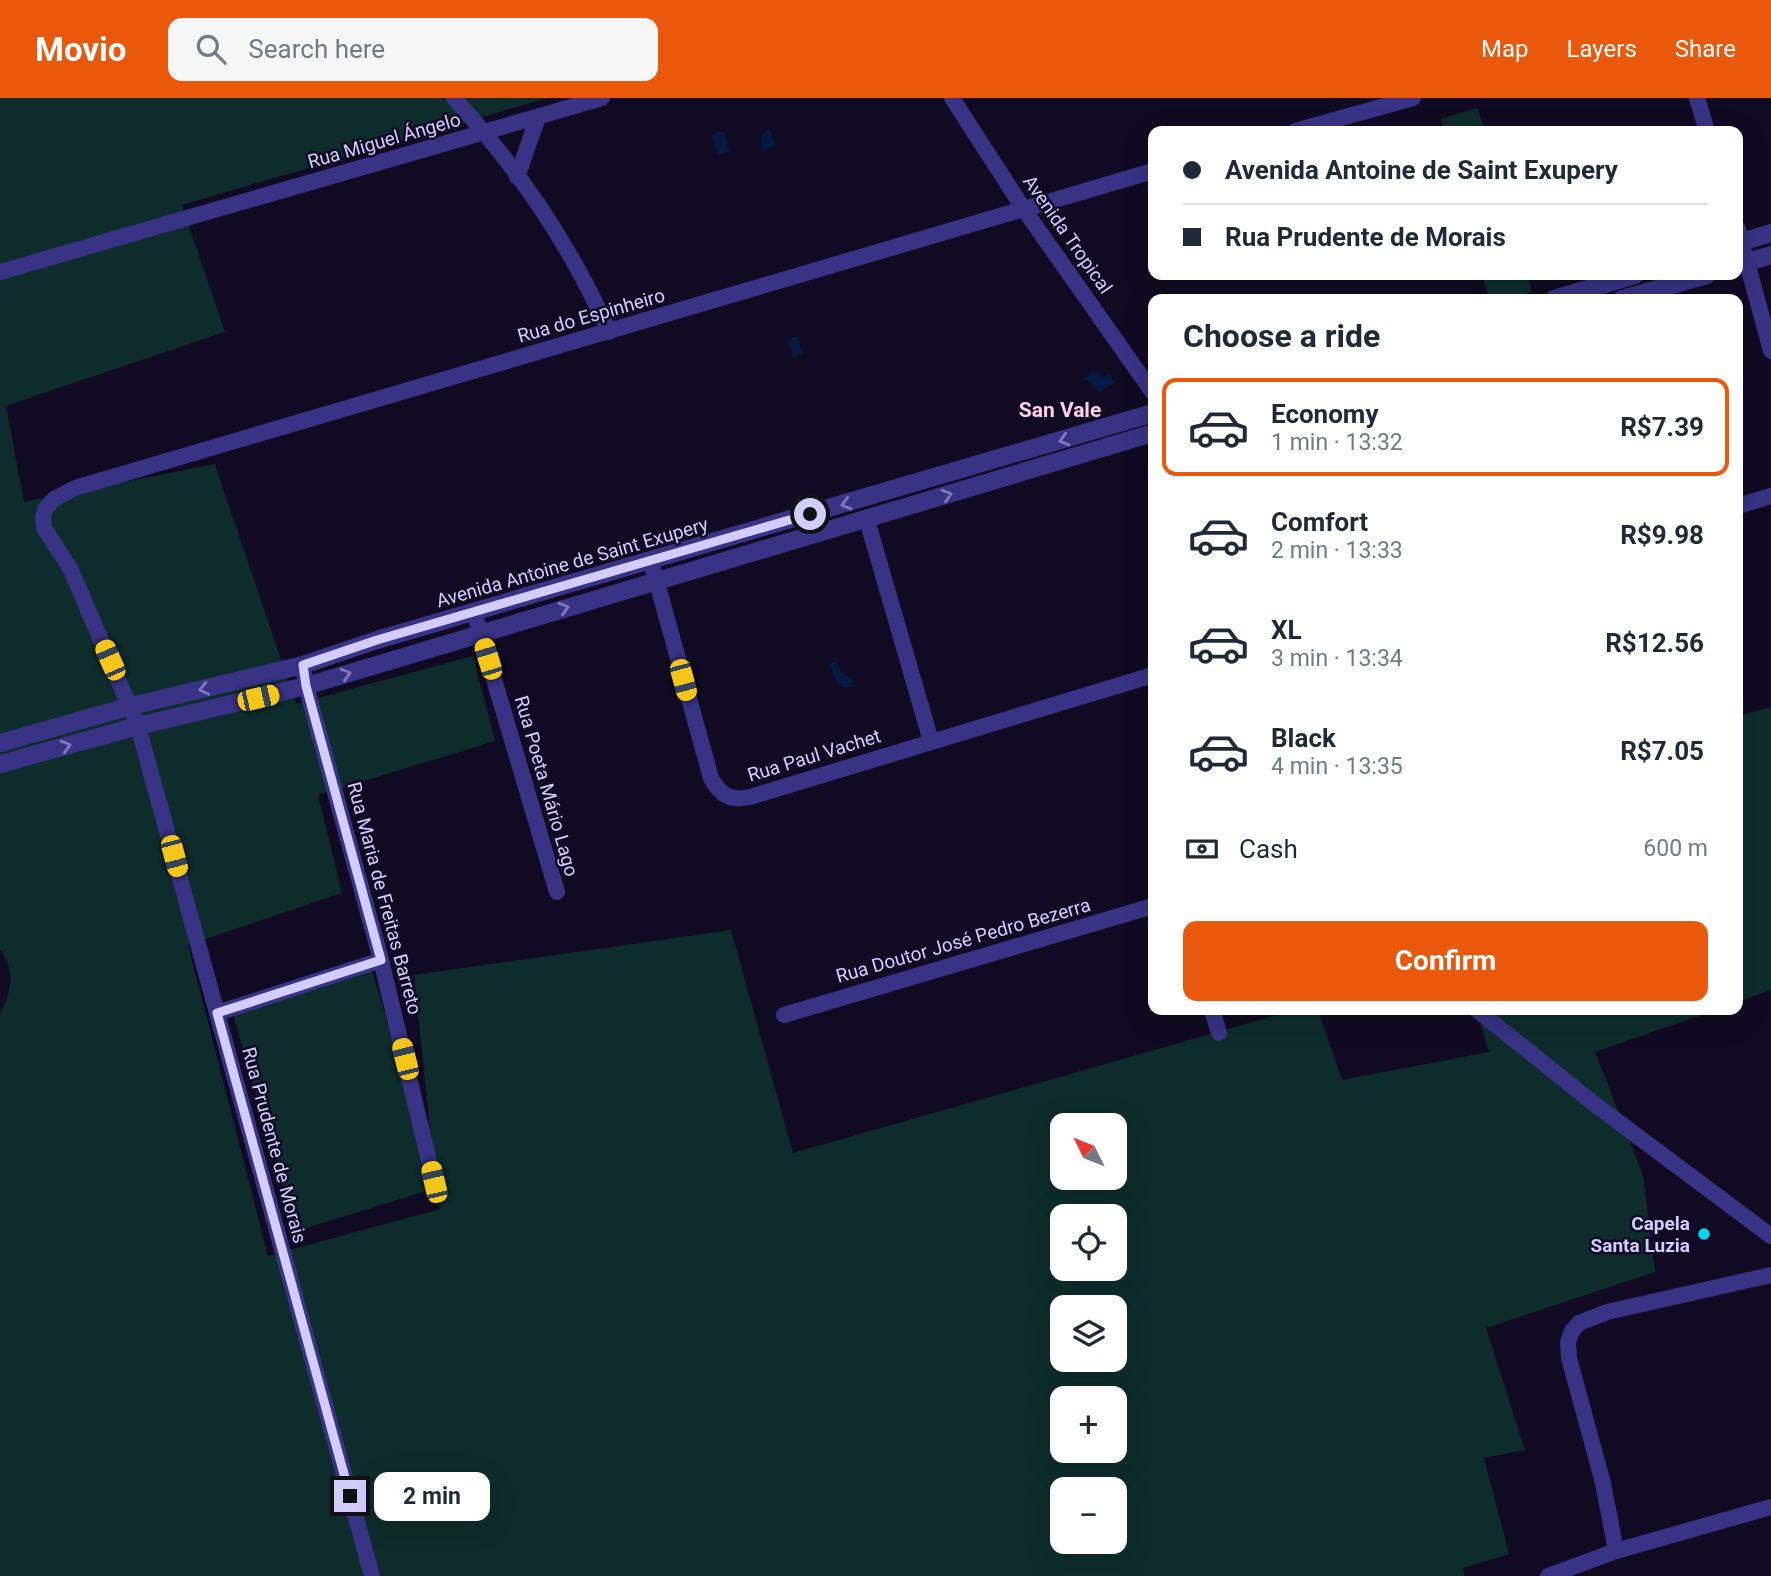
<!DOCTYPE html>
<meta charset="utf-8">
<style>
:root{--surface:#fff;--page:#f6f6f7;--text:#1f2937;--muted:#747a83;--line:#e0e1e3;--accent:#ea580c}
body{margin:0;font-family:Roboto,sans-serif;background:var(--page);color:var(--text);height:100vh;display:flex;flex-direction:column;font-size:26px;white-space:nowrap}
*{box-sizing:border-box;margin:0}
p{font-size:23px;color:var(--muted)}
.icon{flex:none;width:38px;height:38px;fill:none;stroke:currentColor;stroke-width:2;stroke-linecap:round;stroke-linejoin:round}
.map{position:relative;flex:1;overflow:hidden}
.drawer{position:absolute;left:1148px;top:196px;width:595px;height:721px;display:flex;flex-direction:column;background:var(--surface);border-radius:14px;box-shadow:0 7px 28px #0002}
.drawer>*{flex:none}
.hud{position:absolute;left:1148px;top:28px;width:595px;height:154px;border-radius:14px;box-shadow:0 7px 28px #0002;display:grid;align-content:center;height:154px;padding:0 35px;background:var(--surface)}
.needle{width:46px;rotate:313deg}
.controls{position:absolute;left:1050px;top:1015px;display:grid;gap:14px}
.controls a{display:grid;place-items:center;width:77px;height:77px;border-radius:14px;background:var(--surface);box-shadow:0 7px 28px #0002;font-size:35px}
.end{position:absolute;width:32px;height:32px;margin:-16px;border:9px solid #d3ccff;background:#111;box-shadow:0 0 0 4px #111}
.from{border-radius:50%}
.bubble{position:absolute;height:49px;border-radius:14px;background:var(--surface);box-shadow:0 7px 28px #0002;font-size:23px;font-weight:700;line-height:49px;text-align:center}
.car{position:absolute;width:21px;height:42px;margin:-21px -10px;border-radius:9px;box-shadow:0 0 5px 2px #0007;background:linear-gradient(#f5c518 24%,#345 0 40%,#f5c518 0 76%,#345 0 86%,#f5c518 0)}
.hud b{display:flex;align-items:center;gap:24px;height:66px;font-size:26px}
.hud b+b{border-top:2px solid var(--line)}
.hud i{width:18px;height:18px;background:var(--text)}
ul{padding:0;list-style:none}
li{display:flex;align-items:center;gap:21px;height:98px;margin:0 14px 10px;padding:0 21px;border:4px solid transparent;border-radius:14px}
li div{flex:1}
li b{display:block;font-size:26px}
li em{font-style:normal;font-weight:700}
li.active{border-color:var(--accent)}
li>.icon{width:63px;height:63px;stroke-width:1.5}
h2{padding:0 35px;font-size:32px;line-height:84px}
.pay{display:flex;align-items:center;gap:18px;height:77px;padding:0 35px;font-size:26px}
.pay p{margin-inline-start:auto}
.cta{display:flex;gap:14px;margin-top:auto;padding:14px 35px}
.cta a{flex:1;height:80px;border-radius:14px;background:var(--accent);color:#fff;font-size:28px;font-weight:700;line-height:80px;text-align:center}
header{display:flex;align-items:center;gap:42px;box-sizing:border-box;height:98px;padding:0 35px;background:var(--accent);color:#fff}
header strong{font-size:33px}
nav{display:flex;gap:38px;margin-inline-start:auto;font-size:24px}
.search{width:490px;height:63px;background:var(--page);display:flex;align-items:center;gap:18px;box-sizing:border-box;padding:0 24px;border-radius:14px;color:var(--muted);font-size:26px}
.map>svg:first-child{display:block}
.green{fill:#0e2c2c;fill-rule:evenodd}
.water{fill:#051941}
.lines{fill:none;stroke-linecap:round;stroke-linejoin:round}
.minor{stroke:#383384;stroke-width:16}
.tertiary{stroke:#383384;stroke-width:18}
.oneway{stroke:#7e78bb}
.route{stroke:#d3ccff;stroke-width:9}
.poi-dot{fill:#00d7f7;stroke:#100b22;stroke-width:2.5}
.labels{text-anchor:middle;stroke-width:5;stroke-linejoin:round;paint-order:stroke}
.street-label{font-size:19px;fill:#d3ccff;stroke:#100b22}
.poi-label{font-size:19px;font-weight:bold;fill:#d3ccff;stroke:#100b22;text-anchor:end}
.neighbourhood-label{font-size:21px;font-weight:bold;fill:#ffceec;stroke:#100b22}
</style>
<header>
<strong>Movio</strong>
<div class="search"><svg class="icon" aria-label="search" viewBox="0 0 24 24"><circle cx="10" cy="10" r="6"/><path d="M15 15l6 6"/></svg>Search here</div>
<nav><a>Map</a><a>Layers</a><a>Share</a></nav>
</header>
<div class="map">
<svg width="1771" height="1478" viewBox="0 0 1771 1478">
<rect width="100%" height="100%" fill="#100b22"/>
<g class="green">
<path d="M0,0H547L182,107L225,234L6,308L24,404L215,366L296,606L473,558L495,643L318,697L342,795L188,847L268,1158L440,1111L437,1090L296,1133L231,910L370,866L436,1088L414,877L731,832L793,1055L1295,912H1318L1342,982L1489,954L1476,912H1716L1595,954L1643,1077L1655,1174L1486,1230L1525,1352L1484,1360L1509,1456L1463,1470L1464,1478H0V916C11,892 17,875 0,852ZM1062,1027H1115V1080H1062ZM1062,1118H1115V1171H1062ZM1062,1209H1115V1262H1062ZM1062,1300H1115V1353H1062ZM1062,1391H1115V1444H1062Z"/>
<path d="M1477,10L1485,33H1445L1441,21Z"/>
<path d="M1482,177H1527L1532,194L1507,201H1489Z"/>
<path d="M1771,609V892L1738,904V618Z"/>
</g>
<g class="water">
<path d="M770,31L775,48L762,54L761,40L765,33Z"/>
<path d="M724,33L729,54L718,57L712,36Z"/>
<path d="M798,238L803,256L793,259L788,241Z"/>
<path d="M1094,271L1103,279L1110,276L1114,284L1100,295L1085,281Z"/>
<path d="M837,563L841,574L850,579L854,588L845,590L838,587L829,566Z"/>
</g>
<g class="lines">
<g class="minor">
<path d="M454,0C517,69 571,148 609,234"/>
<path d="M952,0L1023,110L1153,295"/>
<path d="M1697,0L1707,33"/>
<path d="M1295,33L1413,0"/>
<path d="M517,79L538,19"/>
<path d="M1738,131L1771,253"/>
<path d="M0,174L602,0"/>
<path d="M1738,408L1771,398"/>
<path d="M867,422L931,643"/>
<path d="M651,463L711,680C721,698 730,703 750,699L1153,577"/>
<path d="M474,514L557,794"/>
<path d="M303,567L306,588L381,862L434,1084"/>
<path d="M1212,912L1219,935"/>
<path d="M1477,912L1597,1008L1771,1138"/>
<path d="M217,915L381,862"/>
<path d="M784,917L1153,808"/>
<path d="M1616,1453L1603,1385L1569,1260L1568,1244L1572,1233L1579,1225L1607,1214L1771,1177"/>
<path d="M372,1478L138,628L70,470L44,430L43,419L46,410L54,401L75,390L1153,73"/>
<path d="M1548,1478L1616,1453L1771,1409"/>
</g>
<g class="tertiary">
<path d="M1738,145L1771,135"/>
<path d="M1738,167L1771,157"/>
<path d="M1554,201L1635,177"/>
<path d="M1622,201L1707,177"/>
<path d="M0,645L131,608L303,567L377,542L1153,315"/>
<path d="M0,666L138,628L306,588L1153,335"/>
</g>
</g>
<defs><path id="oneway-chevron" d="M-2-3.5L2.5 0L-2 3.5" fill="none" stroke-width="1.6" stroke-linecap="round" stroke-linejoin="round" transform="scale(1.75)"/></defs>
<g class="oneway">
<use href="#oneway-chevron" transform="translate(1064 342) rotate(164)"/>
<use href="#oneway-chevron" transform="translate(947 397) rotate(-17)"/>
<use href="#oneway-chevron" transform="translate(846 406) rotate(164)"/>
<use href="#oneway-chevron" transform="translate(564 510) rotate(-17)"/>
<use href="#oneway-chevron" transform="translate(346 576) rotate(-17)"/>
<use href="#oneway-chevron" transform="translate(204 591) rotate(167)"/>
<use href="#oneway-chevron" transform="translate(66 648) rotate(-16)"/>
</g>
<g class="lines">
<path class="route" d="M350,1398L217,915L381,862L306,588L303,567L377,542L810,416"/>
</g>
<circle class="poi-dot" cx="1704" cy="1136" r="7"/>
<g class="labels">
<g class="street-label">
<text transform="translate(384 42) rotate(-16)" y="7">Rua Miguel Ángelo</text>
<text transform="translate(1068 136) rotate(55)" y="7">Avenida Tropical</text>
<text transform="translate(591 217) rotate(-16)" y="7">Rua do Espinheiro</text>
<text transform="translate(572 464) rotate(-16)" y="7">Avenida Antoine de Saint Exupery</text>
<text transform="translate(814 657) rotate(-17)" y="7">Rua Paul Vachet</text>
<text transform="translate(547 688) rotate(74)" y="7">Rua Poeta Mário Lago</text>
<text transform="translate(385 800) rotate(75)" y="7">Rua Maria de Freitas Barreto</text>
<text transform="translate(963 842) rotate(-16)" y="7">Rua Doutor José Pedro Bezerra</text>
<text transform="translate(275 1047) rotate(75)" y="7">Rua Prudente de Morais</text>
</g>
<g class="poi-label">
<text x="1690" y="1132">Capela<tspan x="1690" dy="22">Santa Luzia</tspan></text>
</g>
<g class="neighbourhood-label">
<text x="1060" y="319">San Vale</text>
</g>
</g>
</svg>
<div class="controls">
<a><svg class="needle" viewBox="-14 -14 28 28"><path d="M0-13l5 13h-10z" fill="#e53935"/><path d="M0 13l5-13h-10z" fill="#747a83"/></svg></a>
<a><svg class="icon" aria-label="locate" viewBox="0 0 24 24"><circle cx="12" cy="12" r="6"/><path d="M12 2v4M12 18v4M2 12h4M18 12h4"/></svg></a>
<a><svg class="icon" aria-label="layers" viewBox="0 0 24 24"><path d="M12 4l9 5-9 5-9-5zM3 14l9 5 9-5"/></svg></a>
<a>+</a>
<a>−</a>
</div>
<i class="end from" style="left:810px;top:416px"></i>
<i class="end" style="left:350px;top:1398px"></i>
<div class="bubble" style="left:374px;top:1374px;width:116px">2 min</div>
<i class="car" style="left:488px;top:561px;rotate:343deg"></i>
<i class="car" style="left:110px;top:562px;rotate:336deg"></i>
<i class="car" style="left:683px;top:582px;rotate:165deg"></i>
<i class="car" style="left:258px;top:600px;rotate:77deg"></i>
<i class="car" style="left:174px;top:758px;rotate:165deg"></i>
<i class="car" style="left:405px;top:961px;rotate:346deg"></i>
<i class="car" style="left:434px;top:1084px;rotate:347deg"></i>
<div class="hud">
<b><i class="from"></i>Avenida Antoine de Saint Exupery</b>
<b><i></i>Rua Prudente de Morais</b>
</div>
<section class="drawer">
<h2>Choose a ride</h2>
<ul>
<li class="active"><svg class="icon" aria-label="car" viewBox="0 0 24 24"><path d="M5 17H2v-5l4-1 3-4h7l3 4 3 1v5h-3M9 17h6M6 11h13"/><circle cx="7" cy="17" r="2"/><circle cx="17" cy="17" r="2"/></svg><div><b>Economy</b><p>1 min · 13:32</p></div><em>R$7.39</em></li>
<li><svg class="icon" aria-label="car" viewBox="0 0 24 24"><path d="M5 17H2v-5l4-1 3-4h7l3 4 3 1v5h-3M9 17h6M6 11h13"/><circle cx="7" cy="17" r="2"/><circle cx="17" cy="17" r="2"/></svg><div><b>Comfort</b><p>2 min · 13:33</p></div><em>R$9.98</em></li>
<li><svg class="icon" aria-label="car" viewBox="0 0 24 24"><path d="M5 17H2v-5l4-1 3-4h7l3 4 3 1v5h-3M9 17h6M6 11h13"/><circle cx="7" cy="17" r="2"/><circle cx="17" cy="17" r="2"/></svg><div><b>XL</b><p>3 min · 13:34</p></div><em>R$12.56</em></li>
<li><svg class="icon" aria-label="car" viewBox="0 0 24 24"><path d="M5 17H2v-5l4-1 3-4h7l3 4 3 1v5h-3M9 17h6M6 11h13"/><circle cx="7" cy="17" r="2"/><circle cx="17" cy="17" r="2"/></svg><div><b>Black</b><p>4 min · 13:35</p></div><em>R$7.05</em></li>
</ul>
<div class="pay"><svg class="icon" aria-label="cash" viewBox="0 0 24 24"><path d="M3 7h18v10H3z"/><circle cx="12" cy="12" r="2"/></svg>Cash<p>600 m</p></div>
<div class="cta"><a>Confirm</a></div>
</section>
</div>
